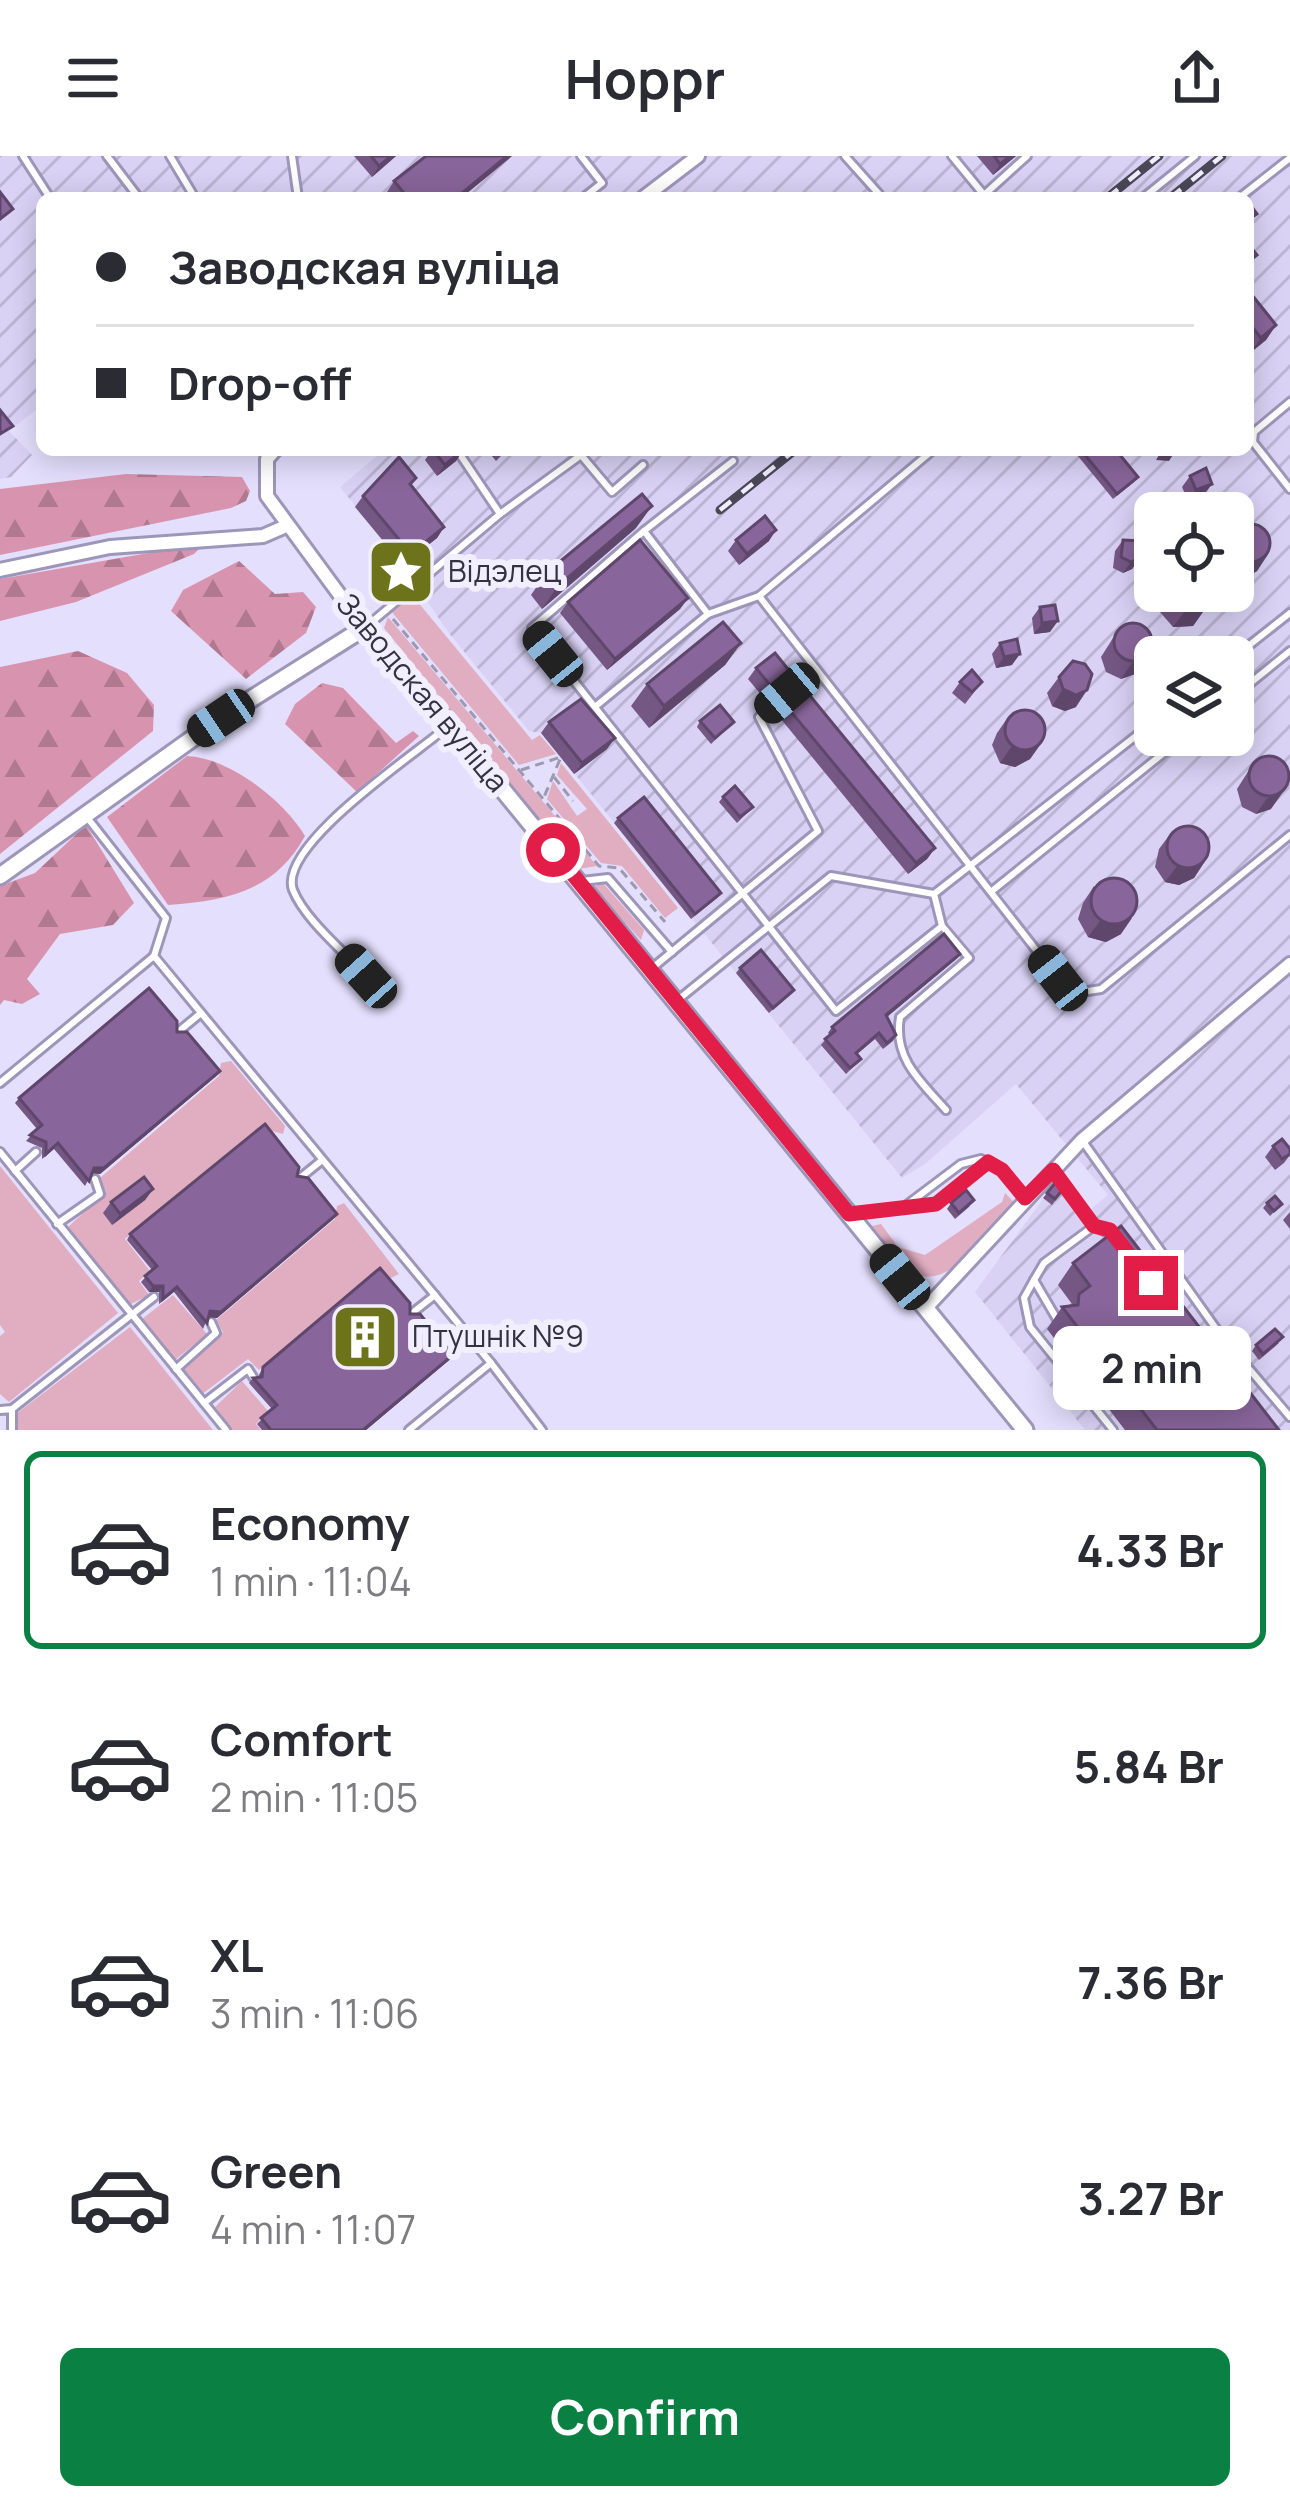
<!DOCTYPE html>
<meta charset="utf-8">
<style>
:root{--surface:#fff;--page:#f2f2f3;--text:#2b2b33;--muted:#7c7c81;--line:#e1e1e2;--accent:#0b8043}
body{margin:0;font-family:Manrope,sans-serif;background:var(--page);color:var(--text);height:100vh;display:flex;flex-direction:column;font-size:45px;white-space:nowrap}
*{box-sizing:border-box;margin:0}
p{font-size:39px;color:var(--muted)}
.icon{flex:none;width:66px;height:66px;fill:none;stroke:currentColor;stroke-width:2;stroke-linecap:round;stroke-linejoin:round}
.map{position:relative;height:1274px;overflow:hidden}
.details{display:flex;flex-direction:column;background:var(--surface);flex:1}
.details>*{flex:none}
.guide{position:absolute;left:36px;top:36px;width:1218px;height:264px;border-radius:18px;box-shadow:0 6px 30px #0003;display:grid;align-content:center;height:264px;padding:0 60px;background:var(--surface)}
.controls{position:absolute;left:1134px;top:336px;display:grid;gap:24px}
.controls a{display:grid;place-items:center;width:120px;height:120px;border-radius:18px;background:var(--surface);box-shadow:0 6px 30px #0003;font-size:60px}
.end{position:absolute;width:54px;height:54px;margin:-27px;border:15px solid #e11d48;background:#fff;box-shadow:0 0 0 6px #fff}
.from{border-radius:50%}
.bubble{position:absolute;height:84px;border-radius:18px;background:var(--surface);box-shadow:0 6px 30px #0003;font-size:39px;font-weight:700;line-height:84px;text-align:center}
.car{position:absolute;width:36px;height:72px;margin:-36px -18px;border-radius:15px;box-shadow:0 0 9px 3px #0007;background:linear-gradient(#222 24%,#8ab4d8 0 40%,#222 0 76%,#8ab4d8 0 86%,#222 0)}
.guide b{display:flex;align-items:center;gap:42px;height:114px;font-size:45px}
.guide b+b{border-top:3px solid var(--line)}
.guide i{width:30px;height:30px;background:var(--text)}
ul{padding:21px 0 0;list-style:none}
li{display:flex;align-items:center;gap:36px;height:198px;margin:0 24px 18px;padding:0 36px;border:6px solid transparent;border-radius:18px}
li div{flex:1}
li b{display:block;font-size:45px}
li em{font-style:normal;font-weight:700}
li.selected{border-color:var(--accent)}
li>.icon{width:108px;height:108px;stroke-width:1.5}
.primary-button{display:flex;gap:24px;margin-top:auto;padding:24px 60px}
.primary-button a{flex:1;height:138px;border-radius:18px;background:var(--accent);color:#fff;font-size:48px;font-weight:700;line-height:138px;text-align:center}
header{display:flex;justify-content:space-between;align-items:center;height:156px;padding:0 60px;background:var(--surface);font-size:54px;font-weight:700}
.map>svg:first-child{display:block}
.industrial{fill:url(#industrial-furrows);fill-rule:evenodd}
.grass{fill:#e1adc1}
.forest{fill:url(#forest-firs)}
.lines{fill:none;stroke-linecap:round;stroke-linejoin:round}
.service-casing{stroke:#9d96b9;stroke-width:12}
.minor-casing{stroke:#9d96b9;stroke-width:18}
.tertiary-casing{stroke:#9d96b9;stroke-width:21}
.path{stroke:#9d99b1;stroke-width:3;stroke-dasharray:9 6;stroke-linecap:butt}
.service{stroke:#fff;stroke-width:6}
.minor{stroke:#fff;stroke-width:12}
.tertiary{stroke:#fff;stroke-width:15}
.rail-casing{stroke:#4a4757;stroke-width:9}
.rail{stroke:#f1eefd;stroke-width:4.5;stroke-dasharray:14;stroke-linecap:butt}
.wall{fill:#755784}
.shaded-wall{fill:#5f476c}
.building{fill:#88659a;stroke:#5f476c;stroke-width:3}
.route{stroke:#e11d48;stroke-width:15}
.labels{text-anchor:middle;stroke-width:12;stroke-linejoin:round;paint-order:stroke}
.poi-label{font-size:30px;fill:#343140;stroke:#f1eefd;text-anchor:start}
.street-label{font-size:30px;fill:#343140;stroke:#f1eefd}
</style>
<header><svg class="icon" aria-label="menu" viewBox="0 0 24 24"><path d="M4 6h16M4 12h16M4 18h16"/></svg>Hoppr<svg class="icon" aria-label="share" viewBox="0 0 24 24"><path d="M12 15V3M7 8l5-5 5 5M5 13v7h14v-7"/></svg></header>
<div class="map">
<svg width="1290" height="1274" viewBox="0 0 1290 1274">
<defs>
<pattern id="industrial-furrows" width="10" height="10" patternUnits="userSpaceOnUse" patternTransform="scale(3)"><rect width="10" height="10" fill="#d9d2f5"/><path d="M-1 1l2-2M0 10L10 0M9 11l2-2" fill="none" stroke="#bbb5d3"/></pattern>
<pattern id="forest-firs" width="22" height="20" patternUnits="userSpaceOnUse" patternTransform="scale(3)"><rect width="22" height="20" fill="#d894af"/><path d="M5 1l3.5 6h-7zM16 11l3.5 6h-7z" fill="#b07990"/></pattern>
</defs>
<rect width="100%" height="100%" fill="#e4dffd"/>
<path class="industrial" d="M0,0H1290V1274H1085L975,1136L1051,1032L1056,1029L1079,1063L1108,1039L1016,928L925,1008L902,1022L561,601L541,577L529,575L449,477L407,416L420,407L415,401L403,409L340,331L384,294H1248V42H306L292,37L291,42H42V249L9,275L32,299L11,321L0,323ZM1155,357H1233V435H1155ZM1155,501H1233V579H1155Z"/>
<g class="grass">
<path d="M412,439L532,584L540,579L556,598L519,609L391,455Z"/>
<path d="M388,461L597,710L579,713L384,472Z"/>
<path d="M561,607L678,752L665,762L622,710L601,707L547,643L553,625L577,660L587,653L557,619Z"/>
<path d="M602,726L644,774L641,784L593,732Z"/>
<path d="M231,905L285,970L283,978L261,972L125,1083L150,1115L139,1125L149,1139L129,1149L68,1071L106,1036L100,1022L219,920L221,907Z"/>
<path d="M0,1010L118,1157L9,1246L0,1238V1180L5,1176L0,1169Z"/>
<path d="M1005,1037L1015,1047C993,1071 950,1137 913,1117C897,1109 885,1089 873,1076L872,1070L881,1068L898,1091L925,1099L1002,1046Z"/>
<path d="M344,1047L399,1118L391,1122L377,1116L259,1214L248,1203L201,1239L183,1212L223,1176L216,1164L335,1063L337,1050Z"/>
<path d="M173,1139L207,1178L175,1204L142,1163Z"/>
<path d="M130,1171L213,1274H17L16,1258Z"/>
<path d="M242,1225L268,1255L256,1268L261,1274H230L213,1253Z"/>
</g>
<g class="forest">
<path d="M126,318L242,321L250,335L246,345L231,352L0,399V333Z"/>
<path d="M194,389L199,393L194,398L76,446L0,465V423Z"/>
<path d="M239,405L275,438L303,436L316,451L306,477L246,523L171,455L183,434Z"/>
<path d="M78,495L127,517L154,549L153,575L0,698V511Z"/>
<path d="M322,527L343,532L396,587L413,575L419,580L357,636L285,568L295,548Z"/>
<path d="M187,600C230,602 283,644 305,680C275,735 227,745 168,749L107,661Z"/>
<path d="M86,669L134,747L113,769L60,778L27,823L40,838L22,848L4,844L0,849V730L35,717Z"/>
</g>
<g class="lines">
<g class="service-casing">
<g id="service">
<path d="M23,0L50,42"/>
<path d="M107,0L139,42"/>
<path d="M170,0L195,42"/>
<path d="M292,0L298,42"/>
<path d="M581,0L602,27L583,42"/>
<path d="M845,0L879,38"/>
<path d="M952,0L984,39L1027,0"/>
<path d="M1143,42L1195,0"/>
<path d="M1239,42L1290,2"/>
<path d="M1290,246L1254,276L1253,286L1290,333"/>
<path d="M457,294L500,358"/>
<path d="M644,375L733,305"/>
<path d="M759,440L1058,822L1075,837L1101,833L1290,679"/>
<path d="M708,458L644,375L532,472L836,855L942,770L934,738"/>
<path d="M367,470L500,358L581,299L612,336L643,309"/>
<path d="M1233,502L1290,457"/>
<path d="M1233,541L1290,495"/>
<path d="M596,550L708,458L759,440L933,294"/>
<path d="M86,660L166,762L154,800"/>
<path d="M582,725L608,722L672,796"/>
<path d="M992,735L1186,579"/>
<path d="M942,770L969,802L900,861C893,902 920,925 946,954"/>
<path d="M651,813L818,675L759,561L816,513"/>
<path d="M366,820C345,796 305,764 293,734C277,690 414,599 447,571"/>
<path d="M679,843L831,720L934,738L1155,565"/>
<path d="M178,876L201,857"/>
<path d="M0,927L154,800L491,1207"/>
<path d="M1084,987L1222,1181L1290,1261"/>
<path d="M0,996L226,1274"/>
<path d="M15,1015L36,996"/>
<path d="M1055,1017L1094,1070L1044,1107L1034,1124L1058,1165"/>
<path d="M300,1022L321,1005"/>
<path d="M908,1050L936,1048L988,1006"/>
<path d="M852,1057L904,1051L961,1008L981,1003L1002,1014L1025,1043"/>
<path d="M57,1068L100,1038L95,1023"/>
<path d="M1094,1070L1116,1081"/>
<path d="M1034,1124L1024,1142L1030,1171L1113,1274"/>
<path d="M411,1158L435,1139"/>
<path d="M176,1213L216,1177L211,1166"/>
<path d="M204,1247L248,1213L253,1221"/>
<path d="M12,1253L154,1141"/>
<path d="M0,1254L12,1253V1274"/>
<path d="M409,1274L491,1207L542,1274"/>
</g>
</g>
<g class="minor-casing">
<g id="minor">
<path d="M643,42L698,0"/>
<path d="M275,294L267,303V340L364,472"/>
<path d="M0,414L110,391L263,380L286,370"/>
<path d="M926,1152L1082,984L1290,808"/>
</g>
</g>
<g class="tertiary-casing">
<path id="tertiary" d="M0,720L221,562L364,472L450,569L1025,1274"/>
</g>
<g class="path">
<path d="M393,463L599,710L619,712L665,766"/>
<path d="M521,614L561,601L544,641"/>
<path d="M554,621L573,645"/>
</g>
<use href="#service" class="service"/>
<use href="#minor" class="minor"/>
<use href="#tertiary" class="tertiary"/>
<g class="rail-casing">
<g id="rail">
<path d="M1107,42L1159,0"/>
<path d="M1170,42L1222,0"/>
<path d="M720,354L795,294"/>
</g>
</g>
<use href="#rail" class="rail"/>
</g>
<g class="wall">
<path d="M354,0H396L372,21Z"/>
<path d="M512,0L461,42H391L387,36L394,25Z"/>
<path d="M977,0H1016L993,19Z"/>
<path d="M1248,134L1276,169L1266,184L1250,197L1248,194Z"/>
<path d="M432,294H463L456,305L437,320L425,304Z"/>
<path d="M487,294H507L496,305Z"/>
<path d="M1073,294H1116L1134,326L1113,343Z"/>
<path d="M1190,320L1204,339L1188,345L1182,331Z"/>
<path d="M416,322L411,330L444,371L437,382L403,409L355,351L363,340Z"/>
<path d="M1157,353L1182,357H1155V379L1150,378L1149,364Z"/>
<path d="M636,372L542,453L531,439L546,417Z"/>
<path d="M1233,377L1268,398L1257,415L1242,424L1233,422Z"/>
<path d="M736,384L769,385L739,409L728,395Z"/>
<path d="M1123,384L1140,402L1132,413L1123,417L1113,412L1115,395Z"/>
<path d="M1167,435H1214V440L1193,470L1173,471L1160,456L1162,442Z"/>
<path d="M688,442L680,453L607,514L560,457L568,446Z"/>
<path d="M1040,451L1050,476L1034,478L1032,462Z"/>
<path d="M1136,466L1135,518L1121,523L1106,516L1101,501L1120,471Z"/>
<path d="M741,487L725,509L649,572L631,550L647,528Z"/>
<path d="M1000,487L1012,509L996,512L992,498Z"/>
<path d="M756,512L785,530L766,545L748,523Z"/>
<path d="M1059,521L1076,551L1065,555L1052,550L1047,537Z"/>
<path d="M960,526H982L965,548L952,537Z"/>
<path d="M783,546L935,692L927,703L908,718L776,557Z"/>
<path d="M1009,560L1042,586L1030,603L1015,611L1000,607L992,589L997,577Z"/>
<path d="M700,565L734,566L711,588L697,571Z"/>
<path d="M549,566L607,593L574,618L541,577Z"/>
<path d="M1256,603L1271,653L1256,658L1242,651L1237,633Z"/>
<path d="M723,641L753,651L737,667L719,646Z"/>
<path d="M618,662L721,737L717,742L691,763L614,667Z"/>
<path d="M1171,677L1205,705L1194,722L1179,729L1165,726L1155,711L1159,693Z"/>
<path d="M1094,730L1121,778L1106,786L1088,781L1078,763L1083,747Z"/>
<path d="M956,803L887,861L896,879L893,885L883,893L875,883L857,898L861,903L846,918L821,889L830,879L828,877L832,871Z"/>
<path d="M740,812L794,834L769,857L736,817Z"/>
<path d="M177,876L216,920L100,1018L92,1017L85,1030L54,993L42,1003V992L26,985L37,973L15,947L19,942Z"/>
<path d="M1273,990L1290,993V999L1284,1007L1275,1014L1265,1001Z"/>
<path d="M297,1020L337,1058L333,1063L217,1162L208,1161L203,1173L174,1136L159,1148V1136H149L141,1126L152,1114L127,1084L130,1078Z"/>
<path d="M1056,1026L1064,1032L1052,1049L1043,1042Z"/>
<path d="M153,1033L145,1044L112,1069L103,1057L111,1046Z"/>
<path d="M951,1047L970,1050L955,1063L947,1053Z"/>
<path d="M1267,1047L1282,1048L1270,1060L1263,1052Z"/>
<path d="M1290,1056V1073L1283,1064Z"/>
<path d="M1073,1107L1279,1274H1125L1047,1173L1062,1151L1072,1148L1058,1129Z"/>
<path d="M410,1158L449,1204L366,1274H262L257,1268L272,1253L249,1227L253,1222L258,1221L263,1211Z"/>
<path d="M1279,1187L1259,1204L1252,1195L1256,1189Z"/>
</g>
<g class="shaded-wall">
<path d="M391,0H396L372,21L379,10Z"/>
<path d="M507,0H512L461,42H456Z"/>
<path d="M1010,0H1016L993,19L1000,8Z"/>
<path d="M1276,169L1266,184L1250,197L1261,182Z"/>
<path d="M463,294L456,305L437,320L445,309Z"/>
<path d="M1162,294H1176L1169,305L1156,304Z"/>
<path d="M1212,328L1204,339L1188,345L1196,334Z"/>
<path d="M652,350L636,372L542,453L557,431Z"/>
<path d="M444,371L437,382L403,409L411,398Z"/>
<path d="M776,374L769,385L739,409L747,398Z"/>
<path d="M1268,398L1257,415L1242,424L1233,422V414L1240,404Z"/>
<path d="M1140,402L1132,413L1123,417L1131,406Z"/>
<path d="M688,442L680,453L607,514L615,503Z"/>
<path d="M1205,453L1193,470L1173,471L1185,455Z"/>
<path d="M1058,465L1050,476L1034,478L1042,467Z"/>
<path d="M741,487L725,509L649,572L664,550Z"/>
<path d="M1020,498L1012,509L996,512L1004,501Z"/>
<path d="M1146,502L1135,518L1121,523L1132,507Z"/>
<path d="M792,518L785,530L766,545L774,534Z"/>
<path d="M1063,533L1087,534L1076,551L1065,555L1052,550Z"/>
<path d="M615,582L607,593L574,618L582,607Z"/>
<path d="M1042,586L1030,603L1015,611L1000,607L1012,590Z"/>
<path d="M1283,636L1271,653L1256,658L1268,641Z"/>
<path d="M935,692L927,703L908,718L916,707Z"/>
<path d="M1205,705L1194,722L1179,729L1165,726L1177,710Z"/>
<path d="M1132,762L1121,778L1106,786L1088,781L1100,765Z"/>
<path d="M960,798L956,803L883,864L886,859Z"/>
<path d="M220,915L216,920L100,1018L90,1017L94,1012Z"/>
<path d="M153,1033L145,1044L112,1069L120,1058Z"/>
<path d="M337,1058L333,1063L217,1162L206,1161L210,1155Z"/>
<path d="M153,1130H163L159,1136H149Z"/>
<path d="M453,1199L449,1204L366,1274H363Z"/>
</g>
<g class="building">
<path d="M371,0H391L379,10Z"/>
<path d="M426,0H507L456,42H408L394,25Z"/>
<path d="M994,0H1010L1000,8Z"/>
<path d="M0,36L13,53L0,63Z"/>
<path d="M1248,46L1257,58L1248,64Z"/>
<path d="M1248,88L1257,99L1248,106Z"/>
<path d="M1248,134L1276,169L1261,182L1248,166Z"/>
<path d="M0,254L13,270L0,278Z"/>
<path d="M433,294H463L445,309Z"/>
<path d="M1081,294H1116L1138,321L1117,338Z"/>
<path d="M399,301L416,322L410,328L444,371L411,398L363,340Z"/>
<path d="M1206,312L1212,328L1196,334L1190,320Z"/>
<path d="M642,338L652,350L557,431L546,417Z"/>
<path d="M1164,346L1183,353L1182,357H1157V353Z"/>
<path d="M765,360L776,374L747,398L736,384Z"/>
<circle cx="1251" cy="387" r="19"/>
<path d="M640,384L688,442L615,503L568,446Z"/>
<path d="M1123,384L1140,385V402L1131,406L1121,401Z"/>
<path d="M1172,435H1214V440L1205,453L1185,455L1172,439Z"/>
<path d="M1055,449L1058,465L1042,467L1040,451Z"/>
<path d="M723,466L741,487L664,550L647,528Z"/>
<circle cx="1133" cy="486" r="19"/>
<path d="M1017,483L1020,498L1004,501L1000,487Z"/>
<path d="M775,497L792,518L774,534L756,512Z"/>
<path d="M1073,505L1085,508L1092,518L1087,534L1076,539L1063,533L1059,521Z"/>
<path d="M972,514L982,526L972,536L960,526Z"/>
<path d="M802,530L935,692L916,707L783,546Z"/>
<path d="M581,543L615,582L582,607L549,566Z"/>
<path d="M720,549L734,566L715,582L700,565Z"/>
<circle cx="1025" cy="574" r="20"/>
<circle cx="1269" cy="620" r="20"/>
<path d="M735,630L753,651L740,661L723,641Z"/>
<path d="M644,641L721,737L695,758L618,662Z"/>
<circle cx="1188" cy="691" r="21"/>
<circle cx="1114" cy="745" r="23"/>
<path d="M944,778L960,798L886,859L896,879L887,887L879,877L856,897L861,903L850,912L825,883L835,875L832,871Z"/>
<path d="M761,794L794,834L773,852L740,812Z"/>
<path d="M149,832L177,865V876H187L220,915L104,1012H94L89,1025L58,987L46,998V986L30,979L42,969L19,942Z"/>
<path d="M265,968L299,1011L297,1020L308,1022L337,1058L221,1156L210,1155L207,1167L177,1131L163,1143V1130H153L145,1120L157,1110L130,1078Z"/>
<path d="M1282,983L1290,993V998L1282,1003L1273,990Z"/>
<path d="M144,1021L153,1033L120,1058L111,1046Z"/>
<path d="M1056,1026L1064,1032L1055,1043L1047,1037Z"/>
<path d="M966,1034L974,1044L959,1057L951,1047Z"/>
<path d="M1275,1040L1282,1048L1274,1055L1267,1047Z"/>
<path d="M1121,1070L1279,1274H1157L1062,1151L1078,1149L1079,1138L1090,1130L1073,1107Z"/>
<path d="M380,1112L410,1147V1158H420L453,1199L363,1274H271L261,1262L277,1249L253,1222L262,1221L263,1211Z"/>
<path d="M1275,1173L1283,1181L1263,1198L1256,1189Z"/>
</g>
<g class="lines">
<path class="route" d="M553,694L849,1058L936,1048L988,1006L1002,1014L1025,1042L1053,1014L1094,1070L1110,1074L1151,1127"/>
</g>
<defs>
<g id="sight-square" transform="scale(3.45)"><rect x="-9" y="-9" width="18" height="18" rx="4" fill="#6c731b" stroke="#f1eefd"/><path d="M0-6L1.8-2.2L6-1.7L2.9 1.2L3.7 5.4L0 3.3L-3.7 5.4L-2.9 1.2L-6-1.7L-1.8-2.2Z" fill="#fff"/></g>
<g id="building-square" transform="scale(3.45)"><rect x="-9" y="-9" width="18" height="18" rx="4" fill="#6c731b" stroke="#f1eefd"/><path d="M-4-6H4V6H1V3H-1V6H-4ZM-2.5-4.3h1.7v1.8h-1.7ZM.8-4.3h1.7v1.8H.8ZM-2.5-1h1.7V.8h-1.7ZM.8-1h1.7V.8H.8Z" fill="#fff"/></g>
</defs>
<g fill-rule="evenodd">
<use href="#sight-square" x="401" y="416"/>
<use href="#building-square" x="365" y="1181"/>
</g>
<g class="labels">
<g class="poi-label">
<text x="448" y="426">Відэлец</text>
<text x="412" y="1191">Птушнік №9</text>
</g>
<g class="street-label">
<text transform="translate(422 537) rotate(50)" y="10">Заводская вуліца</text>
</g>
</g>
</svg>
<div class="controls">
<a><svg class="icon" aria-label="locate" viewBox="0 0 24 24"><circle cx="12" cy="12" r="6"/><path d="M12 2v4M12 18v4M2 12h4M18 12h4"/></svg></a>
<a><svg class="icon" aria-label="layers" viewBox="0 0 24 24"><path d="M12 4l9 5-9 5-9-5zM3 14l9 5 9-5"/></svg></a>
</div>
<i class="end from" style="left:553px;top:694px"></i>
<i class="end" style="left:1151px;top:1127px"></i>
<div class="bubble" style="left:1053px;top:1170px;width:198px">2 min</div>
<i class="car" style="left:553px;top:498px;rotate:321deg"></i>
<i class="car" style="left:787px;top:537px;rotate:230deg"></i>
<i class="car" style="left:221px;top:562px;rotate:236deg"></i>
<i class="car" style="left:366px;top:820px;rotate:318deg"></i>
<i class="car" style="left:1058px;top:822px;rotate:322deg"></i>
<i class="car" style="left:900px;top:1121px;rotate:321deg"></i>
<div class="guide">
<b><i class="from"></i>Заводская вуліца</b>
<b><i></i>Drop-off</b>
</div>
</div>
<section class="details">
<ul>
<li class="selected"><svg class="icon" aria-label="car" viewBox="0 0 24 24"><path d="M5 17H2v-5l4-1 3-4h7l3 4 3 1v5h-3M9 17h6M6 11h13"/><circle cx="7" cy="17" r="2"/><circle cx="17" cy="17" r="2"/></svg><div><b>Economy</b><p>1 min · 11:04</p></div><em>4.33 Br</em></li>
<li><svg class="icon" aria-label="car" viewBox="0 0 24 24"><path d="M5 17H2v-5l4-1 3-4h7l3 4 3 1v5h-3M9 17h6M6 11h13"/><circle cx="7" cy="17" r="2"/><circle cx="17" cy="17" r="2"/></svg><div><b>Comfort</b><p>2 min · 11:05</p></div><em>5.84 Br</em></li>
<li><svg class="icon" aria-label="car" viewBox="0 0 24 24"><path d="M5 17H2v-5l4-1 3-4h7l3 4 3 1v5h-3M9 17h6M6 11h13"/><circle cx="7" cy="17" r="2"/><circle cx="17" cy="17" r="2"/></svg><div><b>XL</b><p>3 min · 11:06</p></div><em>7.36 Br</em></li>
<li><svg class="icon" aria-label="car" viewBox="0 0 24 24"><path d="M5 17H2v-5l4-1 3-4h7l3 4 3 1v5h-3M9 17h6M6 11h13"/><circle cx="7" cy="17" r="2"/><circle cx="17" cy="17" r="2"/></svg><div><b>Green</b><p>4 min · 11:07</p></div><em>3.27 Br</em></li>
</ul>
<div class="primary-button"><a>Confirm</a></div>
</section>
